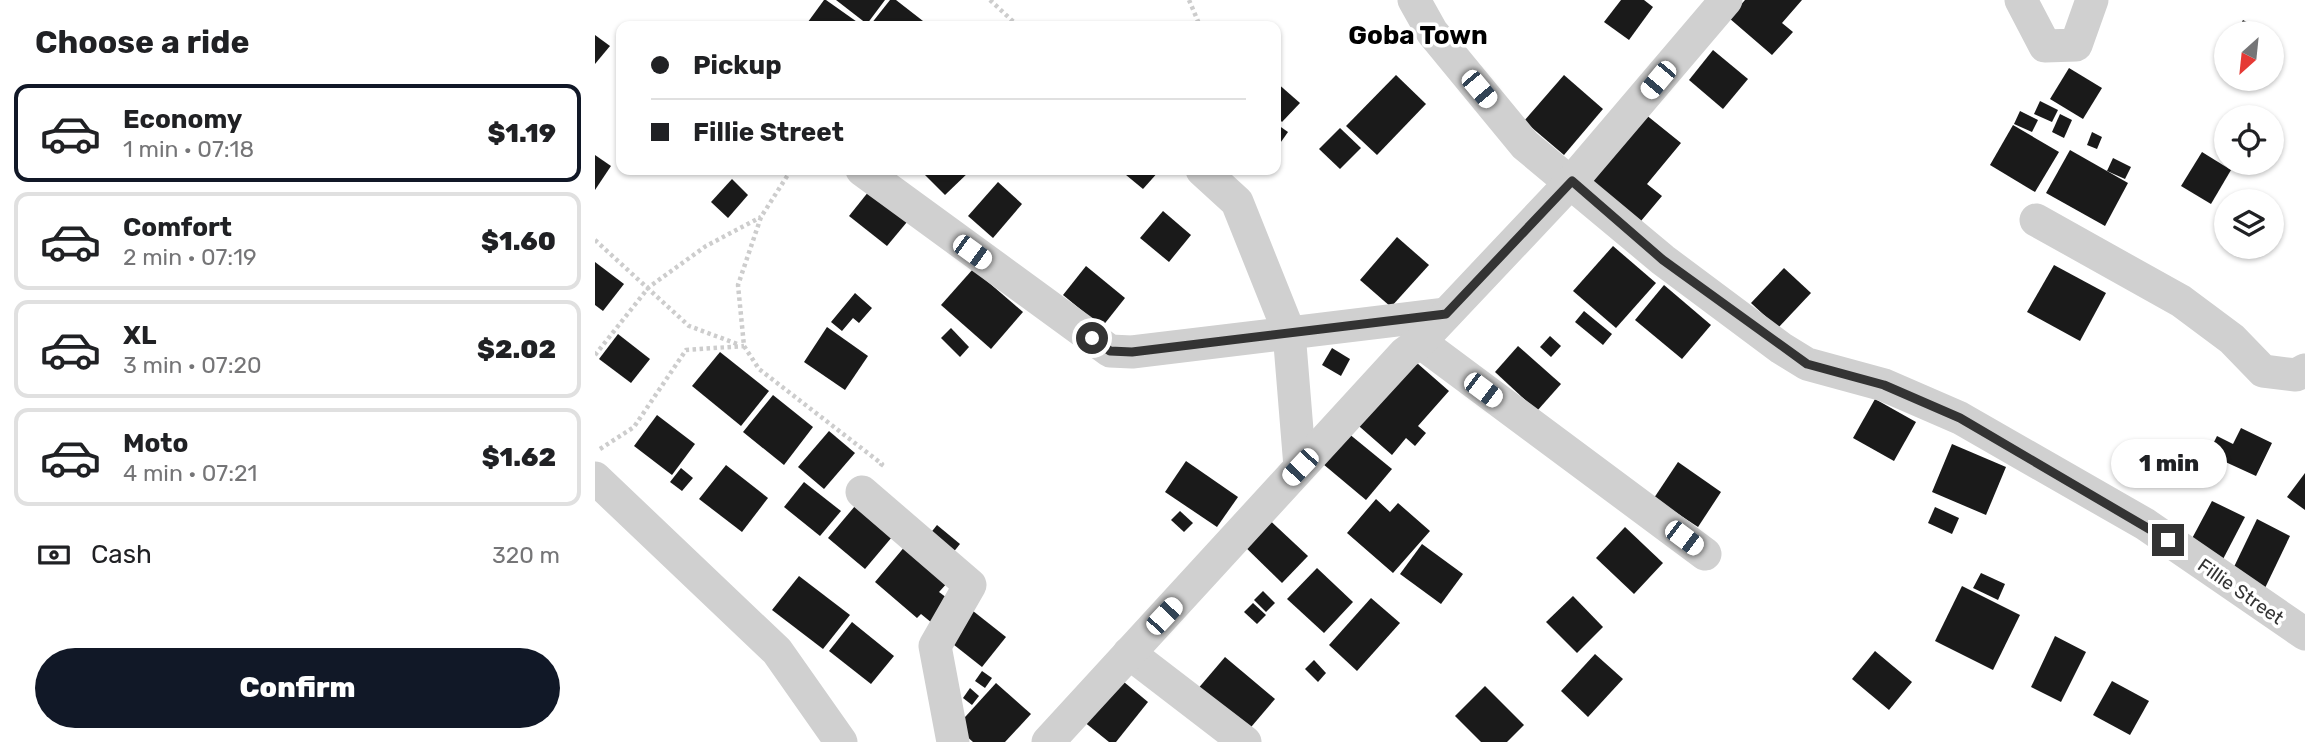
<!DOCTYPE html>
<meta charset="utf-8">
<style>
:root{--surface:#fff;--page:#f2f2f2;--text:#202124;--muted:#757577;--line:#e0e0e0;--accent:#111827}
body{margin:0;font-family:Rubik,sans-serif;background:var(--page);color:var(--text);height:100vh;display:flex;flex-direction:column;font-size:26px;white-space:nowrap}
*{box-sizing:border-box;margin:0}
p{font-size:23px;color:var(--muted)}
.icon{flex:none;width:38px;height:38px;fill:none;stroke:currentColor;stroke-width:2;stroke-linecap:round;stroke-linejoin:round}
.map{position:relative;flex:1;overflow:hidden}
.details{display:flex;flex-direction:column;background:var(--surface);width:595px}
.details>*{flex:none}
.hud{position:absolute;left:21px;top:21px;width:665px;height:154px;border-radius:14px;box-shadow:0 2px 5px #0004;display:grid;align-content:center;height:154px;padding:0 35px;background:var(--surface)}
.needle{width:46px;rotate:207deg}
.buttons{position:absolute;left:1619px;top:21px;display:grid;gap:14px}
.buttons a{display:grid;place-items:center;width:70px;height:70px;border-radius:50%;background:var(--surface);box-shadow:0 2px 5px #0004;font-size:35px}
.end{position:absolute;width:32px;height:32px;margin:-16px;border:9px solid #333;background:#fff;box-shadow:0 0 0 4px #fff}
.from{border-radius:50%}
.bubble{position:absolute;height:49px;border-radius:24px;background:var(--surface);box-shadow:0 2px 5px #0004;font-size:23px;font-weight:800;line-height:49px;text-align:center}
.car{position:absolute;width:21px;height:42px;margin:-21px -10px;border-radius:9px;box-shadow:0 0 5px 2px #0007;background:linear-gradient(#fff 24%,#345 0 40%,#fff 0 76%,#345 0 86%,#fff 0)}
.hud b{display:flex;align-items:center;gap:24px;height:66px;font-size:26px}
.hud b+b{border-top:2px solid var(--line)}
.hud i{width:18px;height:18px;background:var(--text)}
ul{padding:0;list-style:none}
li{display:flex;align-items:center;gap:21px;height:98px;margin:0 14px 10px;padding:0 21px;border:4px solid var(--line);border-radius:14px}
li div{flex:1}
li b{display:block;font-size:26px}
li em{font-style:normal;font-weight:800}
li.selected{border-color:var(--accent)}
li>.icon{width:63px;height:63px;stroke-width:1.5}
h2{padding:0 35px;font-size:32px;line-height:84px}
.pay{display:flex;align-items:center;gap:18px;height:77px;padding:0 35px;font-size:26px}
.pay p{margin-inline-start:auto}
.cta{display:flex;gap:14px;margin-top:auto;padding:14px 35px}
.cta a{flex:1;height:80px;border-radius:42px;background:var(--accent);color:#fff;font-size:28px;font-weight:800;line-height:80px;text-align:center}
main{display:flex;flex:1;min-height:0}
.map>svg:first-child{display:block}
.building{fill:#1a1a1a}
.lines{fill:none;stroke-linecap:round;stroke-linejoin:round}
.path{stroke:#cdcdcd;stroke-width:4.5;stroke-dasharray:3.5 3.5;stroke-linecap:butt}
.minor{stroke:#d0d0d0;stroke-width:33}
.route{stroke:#333;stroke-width:9}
.labels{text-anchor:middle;stroke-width:7;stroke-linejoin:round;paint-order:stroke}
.street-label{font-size:19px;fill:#333;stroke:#fff}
.district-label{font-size:26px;font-weight:bold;fill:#000;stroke:#fff}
</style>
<main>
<section class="details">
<h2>Choose a ride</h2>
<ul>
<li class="selected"><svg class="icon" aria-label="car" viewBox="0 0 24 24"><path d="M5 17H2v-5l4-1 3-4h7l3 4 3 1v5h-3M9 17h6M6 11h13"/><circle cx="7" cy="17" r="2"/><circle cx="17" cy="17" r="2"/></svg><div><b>Economy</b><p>1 min · 07:18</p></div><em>$1.19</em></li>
<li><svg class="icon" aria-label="car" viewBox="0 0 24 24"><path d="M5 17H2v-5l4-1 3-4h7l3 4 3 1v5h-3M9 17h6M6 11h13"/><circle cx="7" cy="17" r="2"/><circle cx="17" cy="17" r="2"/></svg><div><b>Comfort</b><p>2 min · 07:19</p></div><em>$1.60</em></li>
<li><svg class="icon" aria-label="car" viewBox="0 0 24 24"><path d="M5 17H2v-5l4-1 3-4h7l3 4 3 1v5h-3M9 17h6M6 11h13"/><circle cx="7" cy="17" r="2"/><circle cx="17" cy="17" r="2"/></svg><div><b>XL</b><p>3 min · 07:20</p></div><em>$2.02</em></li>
<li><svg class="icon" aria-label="car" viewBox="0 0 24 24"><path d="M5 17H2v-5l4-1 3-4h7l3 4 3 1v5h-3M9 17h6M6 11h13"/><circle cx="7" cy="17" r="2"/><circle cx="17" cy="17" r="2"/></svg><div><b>Moto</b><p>4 min · 07:21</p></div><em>$1.62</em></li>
</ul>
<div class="pay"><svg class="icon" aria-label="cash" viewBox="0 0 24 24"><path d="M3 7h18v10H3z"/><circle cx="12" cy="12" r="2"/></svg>Cash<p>320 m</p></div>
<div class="cta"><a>Confirm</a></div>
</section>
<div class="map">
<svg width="1710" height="742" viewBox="0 0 1710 742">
<rect width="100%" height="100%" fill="#fff"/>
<g class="building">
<path d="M229,0H231L265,24L210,26Z"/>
<path d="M241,0H290L272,24Z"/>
<path d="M295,0H301L328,21L324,26H279L276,24Z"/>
<path d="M1026,0H1049L1058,7L1034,40L1009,22Z"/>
<path d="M1150,0H1207L1187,23L1198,32L1177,55L1134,18Z"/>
<path d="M1648,20L1672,33H1641Z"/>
<path d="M0,35L15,46L0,64Z"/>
<path d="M1118,50L1153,79L1128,109L1094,80Z"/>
<path d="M1474,68L1507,88L1488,119L1455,99Z"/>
<path d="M801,75L831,104L782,155L751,126Z"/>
<path d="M969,75L1008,109L969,155L929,121Z"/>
<path d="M681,82L705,103L687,122L681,116Z"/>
<path d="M1445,101L1463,110L1457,122L1439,114Z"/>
<path d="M1425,111L1443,120L1437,132L1419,124Z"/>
<path d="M1050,114L1086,143L1052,184L1067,196L1046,221L995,179Z"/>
<path d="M1465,114L1477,120L1469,138L1457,132Z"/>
<path d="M683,125L693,132L681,149V128Z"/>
<path d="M1418,125L1464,152L1440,192L1395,165Z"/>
<path d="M745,128L766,148L745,169L724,149Z"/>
<path d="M1497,132L1507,137L1502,149L1492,145Z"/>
<path d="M1475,150L1533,183L1510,226L1451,193Z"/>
<path d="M1607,152L1636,170L1616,204L1586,186Z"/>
<path d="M0,155L16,166L0,190Z"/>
<path d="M1518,158L1536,167L1530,179L1512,171Z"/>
<path d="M325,170H376L350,195Z"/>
<path d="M525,170H565L548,189Z"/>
<path d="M137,179L153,195L133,218L116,202Z"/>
<path d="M403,182L427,204L398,238L373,216Z"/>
<path d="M274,191L312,222L292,246L254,216Z"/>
<path d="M568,211L596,235L574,262L545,238Z"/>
<path d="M802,237L834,265L796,307L765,280Z"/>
<path d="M1018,246L1061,283L1021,328L978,291Z"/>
<path d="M0,262L29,284L8,311L0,305Z"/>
<path d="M1459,265L1511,293L1485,341L1432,312Z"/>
<path d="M491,266L530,298L507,327L468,295Z"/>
<path d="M1189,268L1216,293L1183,328L1156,303Z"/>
<path d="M378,269L428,312L396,349L346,305Z"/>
<path d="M1069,285L1116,325L1087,359L1040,320Z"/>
<path d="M260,293L277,308L264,323L258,318L247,331L236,322Z"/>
<path d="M989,311L1017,334L1008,345L980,322Z"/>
<path d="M232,327L273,356L250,390L209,362Z"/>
<path d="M356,328L374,347L365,357L346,338Z"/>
<path d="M23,334L55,359L36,383L4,359Z"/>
<path d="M955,336L966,346L956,357L945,347Z"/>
<path d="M923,346L966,384L942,411L900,372Z"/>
<path d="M737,348L755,359L746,376L727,365Z"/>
<path d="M125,352L174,391L146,426L97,386Z"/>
<path d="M814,356L854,391L823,426L831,433L820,446L811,438L797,455L757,420Z"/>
<path d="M178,395L218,427L189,465L148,432Z"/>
<path d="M1280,399L1321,422L1299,461L1258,438Z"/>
<path d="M62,415L100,444L77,475L39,446Z"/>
<path d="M1646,428L1677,443L1661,476L1613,454L1622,436L1638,444Z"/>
<path d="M234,431L260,453L229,489L203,467Z"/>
<path d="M753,433L797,469L771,500L728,464Z"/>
<path d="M1357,444L1411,467L1391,515L1337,492Z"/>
<path d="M591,461L643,497L622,527L570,492Z"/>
<path d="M1083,462L1126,492L1103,527L1059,498Z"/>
<path d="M131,465L173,498L147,532L104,499Z"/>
<path d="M86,468L98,478L87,491L75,482Z"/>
<path d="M1710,473V510L1692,497Z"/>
<path d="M209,482L246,511L225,536L189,507Z"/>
<path d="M781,499L795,512L803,503L835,531L798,573L752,533Z"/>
<path d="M1617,501L1650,517L1626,563L1593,546Z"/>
<path d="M260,506L297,537L270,569L233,538Z"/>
<path d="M1340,507L1364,518L1357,534L1333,523Z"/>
<path d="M585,511L598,523L589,532L576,520Z"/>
<path d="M667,513L713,556L687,583L642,539Z"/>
<path d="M1662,519L1695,536L1670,588L1637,571Z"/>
<path d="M342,525L365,544L353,559L330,540Z"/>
<path d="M1030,527L1068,563L1039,594L1001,558Z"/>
<path d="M827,544L868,574L846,604L805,574Z"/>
<path d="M311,545L354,581L344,592L356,601L337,623L326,614L322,618L280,582Z"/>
<path d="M722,568L758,602L729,633L692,599Z"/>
<path d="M1386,573L1410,584L1403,600L1378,588Z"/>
<path d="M204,576L255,615L228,649L177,610Z"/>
<path d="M1367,586L1425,615L1398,670L1340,641Z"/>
<path d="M668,591L680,603L671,612L659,600Z"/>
<path d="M978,596L1008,627L982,653L951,622Z"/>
<path d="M776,598L805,623L762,671L734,645Z"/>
<path d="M658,603L671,615L662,624L649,612Z"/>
<path d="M373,607L411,637L387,667L349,637Z"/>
<path d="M257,622L299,656L276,684L234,651Z"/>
<path d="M1460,636L1491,652L1466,702L1436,687Z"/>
<path d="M1280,651L1317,682L1294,710L1257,679Z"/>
<path d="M1000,654L1028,679L993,717L966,691Z"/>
<path d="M630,657L680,699L651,733L601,691Z"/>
<path d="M719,660L731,673L723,682L710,669Z"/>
<path d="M387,671L397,678L390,688L380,681Z"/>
<path d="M523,677L553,702L521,742H514L488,721Z"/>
<path d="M1517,681L1554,701L1535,735L1498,715Z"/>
<path d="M401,683L436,714L410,742H378L361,727Z"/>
<path d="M890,686L929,725L912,742H886L860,716Z"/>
<path d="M375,688L384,696L377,705L368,698Z"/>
</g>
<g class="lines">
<g class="path">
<path d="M395,0L423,26"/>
<path d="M594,0L605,26"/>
<path d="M196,170L166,217L143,285L149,346L164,369L287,464L284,468"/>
<path d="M0,240L94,326L145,345"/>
<path d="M0,355L54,287L111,246L166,217"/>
<path d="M5,449L39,427L91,350L149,346"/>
</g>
<g class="minor">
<path d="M819,0L837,32L930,145L1068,260L1186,348L1212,364L1289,385L1365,418L1550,524L1710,634"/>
<path d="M1426,0L1450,46L1481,45L1497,0"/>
<path d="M267,170L515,351L537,352L851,314"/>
<path d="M607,170L642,202L694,332L705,467"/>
<path d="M1441,220L1586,301L1637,339L1668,371L1701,375L1710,370"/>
<path d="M825,342L1110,554"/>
<path d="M0,478L182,651L246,742"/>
<path d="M267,492L375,585L340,646L358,742"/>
<path d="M534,653L650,742"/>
<path d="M453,742L810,353L825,342L977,181L1131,0"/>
</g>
</g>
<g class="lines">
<path class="route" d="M497,338L515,351L537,352L851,314L977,181L1068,260L1212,364L1289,385L1365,418L1573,540"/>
</g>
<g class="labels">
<g class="street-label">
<text transform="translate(1646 591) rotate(35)" y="7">Fillie Street</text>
</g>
<g class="district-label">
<text x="823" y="44">Goba Town</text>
</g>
</g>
</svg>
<div class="buttons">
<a><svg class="needle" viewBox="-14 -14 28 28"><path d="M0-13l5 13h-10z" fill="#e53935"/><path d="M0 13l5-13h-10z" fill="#757577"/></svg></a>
<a><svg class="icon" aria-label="locate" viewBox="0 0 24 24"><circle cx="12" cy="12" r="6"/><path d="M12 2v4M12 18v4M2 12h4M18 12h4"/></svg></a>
<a><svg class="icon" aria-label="layers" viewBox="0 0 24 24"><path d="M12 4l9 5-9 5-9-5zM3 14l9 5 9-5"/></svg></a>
</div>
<i class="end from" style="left:497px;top:338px"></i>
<i class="end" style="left:1573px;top:540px"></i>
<div class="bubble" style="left:1516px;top:439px;width:116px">1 min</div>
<i class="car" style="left:1063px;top:80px;rotate:220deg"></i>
<i class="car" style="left:884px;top:89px;rotate:140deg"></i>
<i class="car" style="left:377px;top:252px;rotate:126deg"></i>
<i class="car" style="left:888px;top:390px;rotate:127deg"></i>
<i class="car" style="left:705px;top:467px;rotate:223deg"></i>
<i class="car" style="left:1089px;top:538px;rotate:127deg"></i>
<i class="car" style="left:569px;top:616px;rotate:43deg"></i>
<div class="hud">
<b><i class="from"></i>Pickup</b>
<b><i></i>Fillie Street</b>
</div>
</div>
</main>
